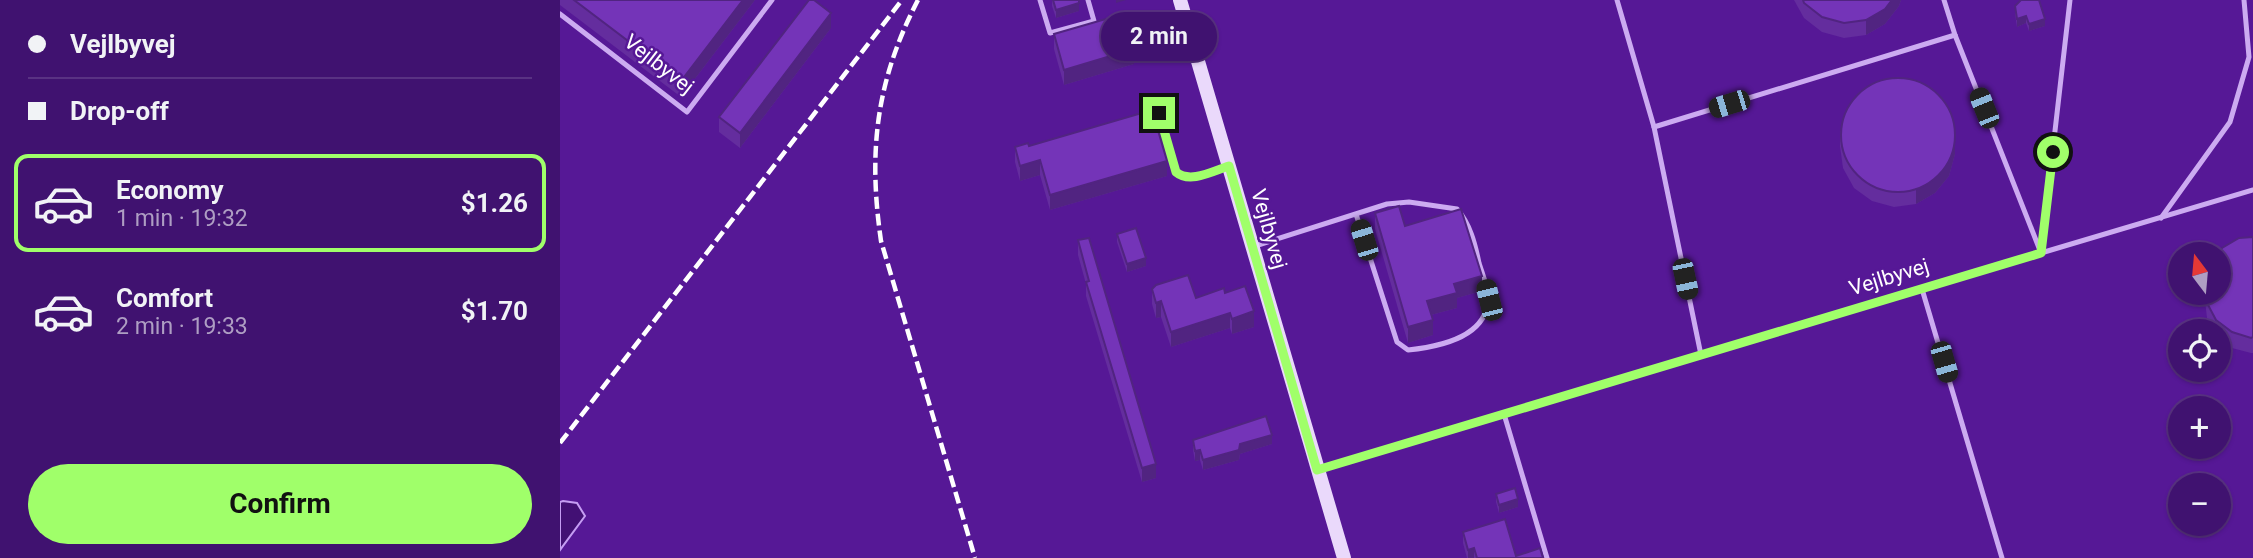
<!DOCTYPE html>
<meta charset="utf-8">
<style>
:root{--surface:#401270;--page:#471b75;--text:#f1f3f6;--muted:#ae9ec3;--line:#593283;--accent:#a0ff6a}
body{margin:0;font-family:Roboto,sans-serif;background:var(--page);color:var(--text);height:100vh;display:flex;flex-direction:column;font-size:26px;white-space:nowrap}
*{box-sizing:border-box;margin:0}
p{font-size:23px;color:var(--muted)}
.icon{flex:none;width:38px;height:38px;fill:none;stroke:currentColor;stroke-width:2;stroke-linecap:round;stroke-linejoin:round}
.map{position:relative;flex:1;overflow:hidden}
.sheet{display:flex;flex-direction:column;background:var(--surface);width:560px}
.sheet>*{flex:none}
.guide{display:grid;align-content:center;height:154px;padding:0 28px;background:var(--surface)}
.needle{width:46px;rotate:344deg}
.buttons{position:absolute;left:1608px;top:242px;display:grid;gap:14px}
.buttons a{display:grid;place-items:center;width:63px;height:63px;border-radius:50%;background:var(--surface);box-shadow:0 2px 5px #0004,0 0 0 2px var(--line);font-size:35px}
.end{position:absolute;width:32px;height:32px;margin:-16px;border:9px solid #a0ff6a;background:#111;box-shadow:0 0 0 4px #111}
.from{border-radius:50%}
.bubble{position:absolute;height:49px;border-radius:24px;background:var(--surface);box-shadow:0 2px 5px #0004,0 0 0 2px var(--line);font-size:23px;font-weight:700;line-height:49px;text-align:center}
.car{position:absolute;width:21px;height:42px;margin:-21px -10px;border-radius:9px;box-shadow:0 0 5px 2px #0007;background:linear-gradient(#222 24%,#8ab4d8 0 40%,#222 0 76%,#8ab4d8 0 86%,#222 0)}
.guide b{display:flex;align-items:center;gap:24px;height:66px;font-size:26px}
.guide b+b{border-top:2px solid var(--line)}
.guide i{width:18px;height:18px;background:var(--text)}
ul{padding:0;list-style:none}
li{display:flex;align-items:center;gap:21px;height:98px;margin:0 14px 10px;padding:0 14px;border:4px solid transparent;border-radius:14px}
li div{flex:1}
li b{display:block;font-size:26px}
li em{font-style:normal;font-weight:700}
li.selected{border-color:var(--accent)}
li>.icon{width:63px;height:63px;stroke-width:1.5}
.action{display:flex;gap:14px;margin-top:auto;padding:14px 28px}
.action a{flex:1;height:80px;border-radius:42px;background:var(--accent);color:#111;font-size:28px;font-weight:700;line-height:80px;text-align:center}
main{display:flex;flex:1;min-height:0}
.map>svg:first-child{display:block}
.water{fill:#421074;stroke:#c59df3;stroke-width:2}
.lines{fill:none;stroke-linecap:round;stroke-linejoin:round}
.lane{stroke:#ccabf1;stroke-width:5}
.secondary{stroke:#ead9fb;stroke-width:14}
.rail{stroke:#fff;stroke-width:4.5;stroke-dasharray:12 5;stroke-linecap:butt}
.wall{fill:#642d9e}
.shaded-wall{fill:#512481}
.building{fill:#7434b8;stroke:#512481;stroke-width:2}
.route{stroke:#a0ff6a;stroke-width:9}
.labels{text-anchor:middle;stroke-width:5;stroke-linejoin:round;paint-order:stroke}
.street-label{font-size:21px;fill:#fff;stroke:#561896}
</style>
<main>
<section class="sheet">
<div class="guide">
<b><i class="from"></i>Vejlbyvej</b>
<b><i></i>Drop-off</b>
</div>
<ul>
<li class="selected"><svg class="icon" aria-label="car" viewBox="0 0 24 24"><path d="M5 17H2v-5l4-1 3-4h7l3 4 3 1v5h-3M9 17h6M6 11h13"/><circle cx="7" cy="17" r="2"/><circle cx="17" cy="17" r="2"/></svg><div><b>Economy</b><p>1 min · 19:32</p></div><em>$1.26</em></li>
<li><svg class="icon" aria-label="car" viewBox="0 0 24 24"><path d="M5 17H2v-5l4-1 3-4h7l3 4 3 1v5h-3M9 17h6M6 11h13"/><circle cx="7" cy="17" r="2"/><circle cx="17" cy="17" r="2"/></svg><div><b>Comfort</b><p>2 min · 19:33</p></div><em>$1.70</em></li>
</ul>
<div class="action"><a>Confirm</a></div>
</section>
<div class="map">
<svg width="1693" height="558" viewBox="0 0 1693 558">
<rect width="100%" height="100%" fill="#561896"/>
<path class="water" d="M3,501L17,503L25,516L0,550V502Z"/>
<g class="lines">
<g class="lane">
<path d="M480,0L490,33L534,21L528,0"/>
<path d="M1057,0L1094,127L1141,355"/>
<path d="M1384,0L1395,35L1481,253L1693,190"/>
<path d="M0,14L127,112L212,0"/>
<path d="M599,113L616,172C630,184 653,171 669,166"/>
<path d="M1094,127L1395,35"/>
<path d="M1601,218L1670,122L1689,57L1684,0"/>
<path d="M695,246L827,204L849,202L897,209C910,224 915,243 919,263C922,273 929,289 928,300C926,338 877,347 848,350L837,342L796,214"/>
<path d="M1362,289L1442,558"/>
<path d="M944,414L987,558"/>
<path d="M760,470L1481,253L1510,0"/>
</g>
<path class="secondary" d="M620,0L784,558"/>
<g class="rail">
<path d="M358,0C316,81 308,151 321,241L415,558"/>
<path d="M0,443L342,0"/>
</g>
</g>
<g class="wall">
<path d="M0,0H195L121,97L0,5Z"/>
<path d="M492,0L519,11L496,18L492,6Z"/>
<path d="M1234,0H1341L1339,6L1325,24L1306,35L1284,38L1262,32L1244,18Z"/>
<path d="M1455,6L1485,26L1469,31L1466,23L1457,27L1455,14Z"/>
<path d="M271,28L180,148L159,132V117Z"/>
<path d="M494,34L574,64L504,85L494,49Z"/>
<path d="M1280,131L1395,154L1389,176L1375,193L1356,204L1334,207L1312,201L1294,188L1283,168L1280,146Z"/>
<path d="M469,146L607,176L490,210L480,175L460,181L455,162V147Z"/>
<path d="M815,213L845,226L922,291L897,298V308L871,315L873,335L848,343L815,229Z"/>
<path d="M557,234L586,266L567,272L557,242Z"/>
<path d="M1693,237V353H1691L1672,348L1659,337V331H1654L1647,318L1644,292H1659Z"/>
<path d="M518,240L596,478L582,482L526,296V284L518,255Z"/>
<path d="M592,289L636,298L665,293L694,327L672,334L670,328L611,347L601,317L596,318L592,304Z"/>
<path d="M633,440L712,444L680,454L679,460L643,470L640,460L635,461L633,450Z"/>
<path d="M936,494L958,507L939,513L936,502Z"/>
<path d="M903,532L956,556L983,558H907L903,543Z"/>
</g>
<g class="shaded-wall">
<path d="M183,0H195L121,97V81Z"/>
<path d="M556,0H566L556,3Z"/>
<path d="M1332,0H1341L1339,6L1325,24L1306,35V20Z"/>
<path d="M519,3V11L496,18V10Z"/>
<path d="M271,13V28L180,148V133Z"/>
<path d="M1466,16V23L1457,27V19Z"/>
<path d="M1485,19V26L1469,31V24Z"/>
<path d="M574,49V64L504,85V70Z"/>
<path d="M1395,139V154L1389,176L1375,193L1356,204V189Z"/>
<path d="M480,160V175L460,181V166Z"/>
<path d="M607,161V176L490,210V195Z"/>
<path d="M586,258V266L567,272V264Z"/>
<path d="M922,276V291L897,298V308L867,316V301L894,284Z"/>
<path d="M601,301V317L596,318V303Z"/>
<path d="M694,311V327L672,334V319Z"/>
<path d="M670,313V328L611,347V332Z"/>
<path d="M873,320V335L848,343V327Z"/>
<path d="M712,435V444L680,454L679,460L643,470V460L680,444Z"/>
<path d="M640,450V460L635,461V451Z"/>
<path d="M596,464V478L582,482V468Z"/>
<path d="M958,499V507L939,513V505Z"/>
<path d="M914,548V558H908V550Z"/>
</g>
<g class="building">
<path d="M14,0H183L121,81Z"/>
<path d="M249,0H254L271,13L180,133L159,117Z"/>
<path d="M493,0H519V3L496,10Z"/>
<path d="M1243,0H1332L1325,9L1306,20L1284,23L1262,17L1244,3Z"/>
<path d="M1461,0H1479L1485,19L1469,24L1466,16L1457,19L1455,6Z"/>
<path d="M563,14L574,49L504,70L494,34Z"/>
<circle cx="1338" cy="135" r="57"/>
<path d="M592,110L607,161L490,195L480,160L460,166L455,147L468,143L469,146Z"/>
<path d="M839,206L845,226L901,209L922,276L894,284L897,293L867,301L873,320L848,327L815,213Z"/>
<path d="M576,228L586,258L567,264L557,234Z"/>
<path d="M1693,237V337L1691,338L1672,332L1656,320L1647,303L1645,292H1659V254H1657L1662,248L1679,238Z"/>
<path d="M529,238L596,464L582,468L526,282L529,281L518,240Z"/>
<path d="M628,275L636,298L664,288L665,293L685,286L694,311L672,319L670,313L611,332L601,301L596,303L592,289L596,285Z"/>
<path d="M706,416L712,435L680,444L679,450L643,460L640,450L635,451L633,440Z"/>
<path d="M955,488L958,499L939,505L936,494Z"/>
<path d="M945,519L956,556L980,548L983,558H917L914,548L908,550L903,532Z"/>
</g>
<g class="lines">
<path class="route" d="M599,113L616,172C630,184 653,171 669,166L757,470L1481,253L1493,152"/>
</g>
<g class="labels">
<g class="street-label">
<text transform="translate(99 64) rotate(38)" y="7">Vejlbyvej</text>
<text transform="translate(709 229) rotate(74)" y="7">Vejlbyvej</text>
<text transform="translate(1329 277) rotate(-17)" y="7">Vejlbyvej</text>
</g>
</g>
</svg>
<div class="buttons">
<a><svg class="needle" viewBox="-14 -14 28 28"><path d="M0-13l5 13h-10z" fill="#e53935"/><path d="M0 13l5-13h-10z" fill="#ae9ec3"/></svg></a>
<a><svg class="icon" aria-label="locate" viewBox="0 0 24 24"><circle cx="12" cy="12" r="6"/><path d="M12 2v4M12 18v4M2 12h4M18 12h4"/></svg></a>
<a>+</a>
<a>−</a>
</div>
<i class="end from" style="left:1493px;top:152px"></i>
<i class="end" style="left:599px;top:113px"></i>
<div class="bubble" style="left:541px;top:12px;width:116px">2 min</div>
<i class="car" style="left:1169px;top:104px;rotate:253deg"></i>
<i class="car" style="left:1424px;top:108px;rotate:338deg"></i>
<i class="car" style="left:804px;top:240px;rotate:343deg"></i>
<i class="car" style="left:1125px;top:279px;rotate:168deg"></i>
<i class="car" style="left:929px;top:300px;rotate:346deg"></i>
<i class="car" style="left:1384px;top:362px;rotate:164deg"></i>
</div>
</main>
